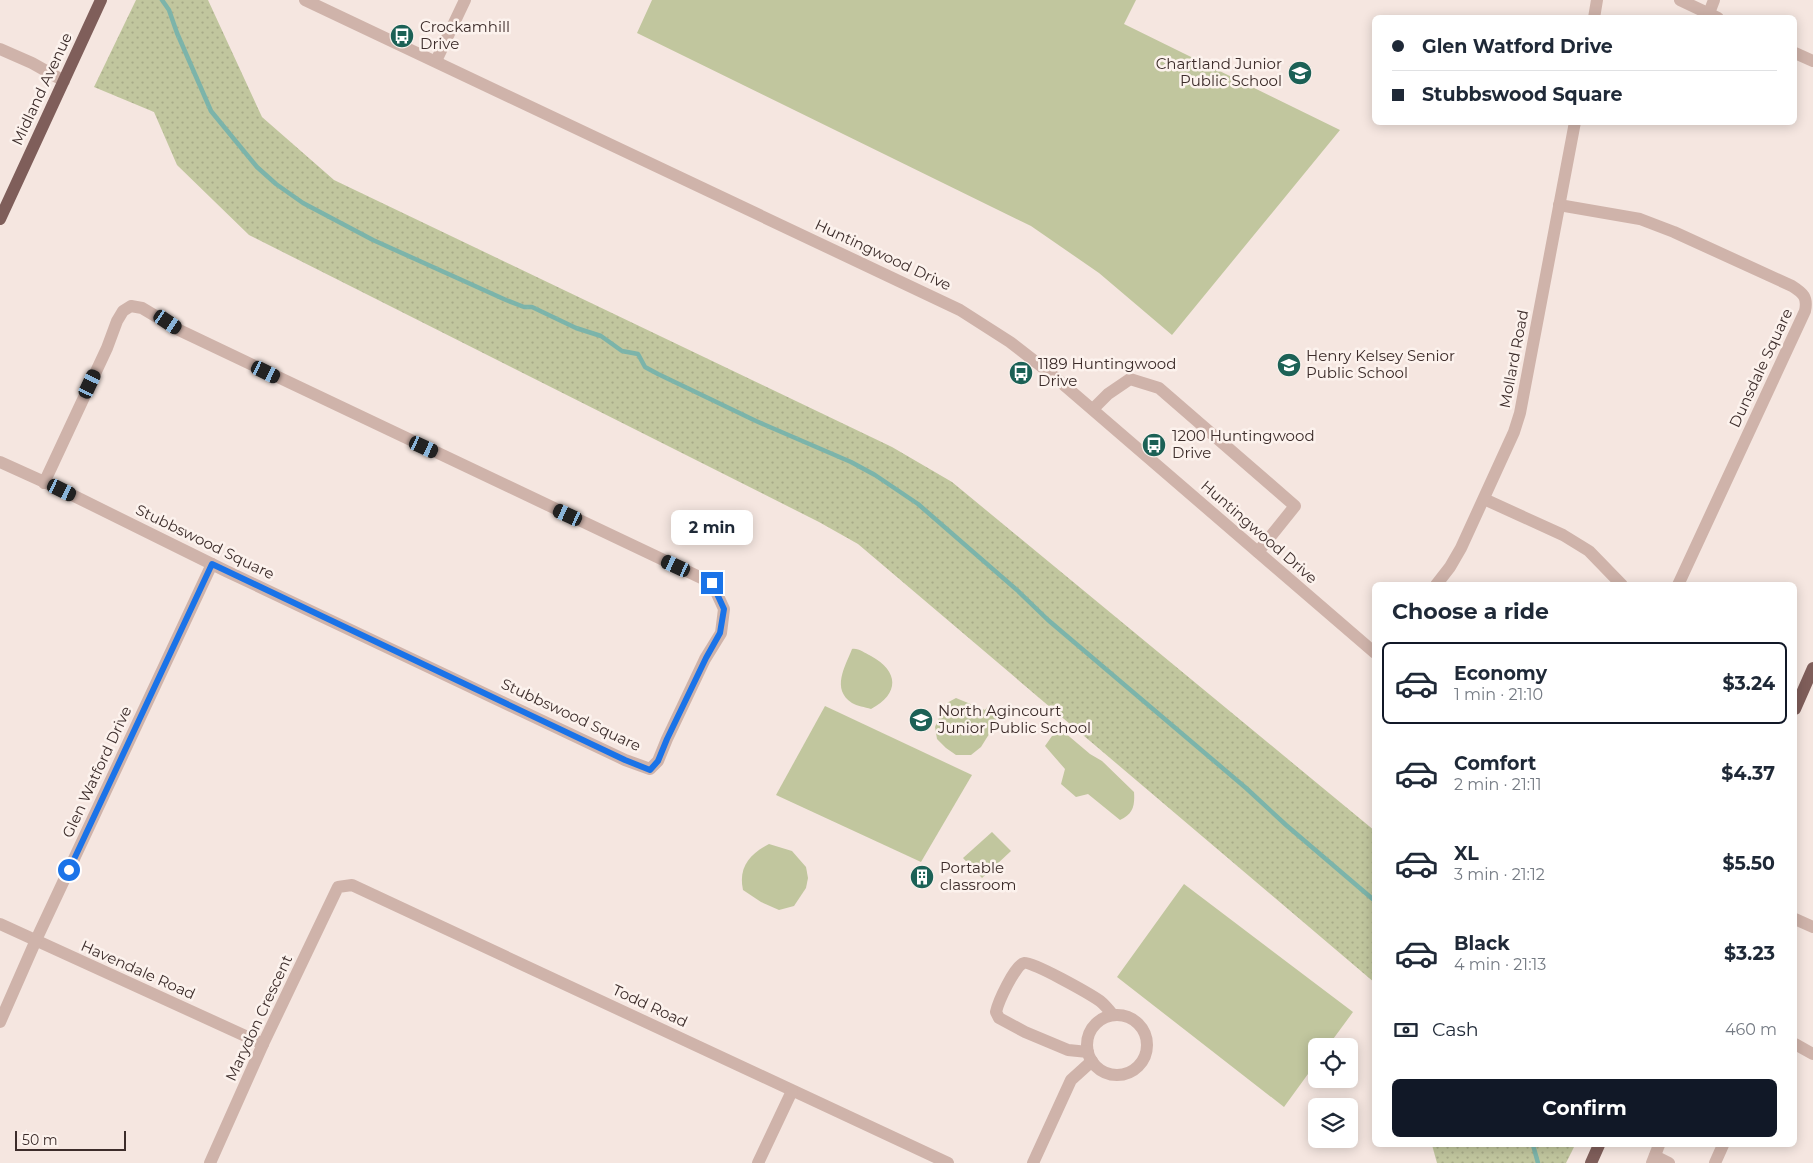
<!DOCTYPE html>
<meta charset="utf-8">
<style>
:root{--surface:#fff;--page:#f2f2f3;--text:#1f2937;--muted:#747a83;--line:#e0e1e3;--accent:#111827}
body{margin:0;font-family:Montserrat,sans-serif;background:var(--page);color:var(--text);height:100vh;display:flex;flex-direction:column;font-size:19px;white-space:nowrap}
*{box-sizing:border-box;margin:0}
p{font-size:16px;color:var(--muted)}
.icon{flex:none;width:28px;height:28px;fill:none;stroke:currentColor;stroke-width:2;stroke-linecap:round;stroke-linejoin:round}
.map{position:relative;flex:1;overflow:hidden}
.panel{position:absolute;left:1372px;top:582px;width:425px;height:565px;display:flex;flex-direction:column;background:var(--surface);border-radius:8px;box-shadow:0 2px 12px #0003}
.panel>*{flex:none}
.hud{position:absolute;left:1372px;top:15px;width:425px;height:110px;border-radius:8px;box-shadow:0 2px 12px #0003;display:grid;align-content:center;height:110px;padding:0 20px;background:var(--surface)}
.controls{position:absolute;left:1308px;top:1038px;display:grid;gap:10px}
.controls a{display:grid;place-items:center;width:50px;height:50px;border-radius:8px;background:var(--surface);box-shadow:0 2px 12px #0003;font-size:25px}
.scale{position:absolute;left:15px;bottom:12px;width:111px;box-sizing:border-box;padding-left:5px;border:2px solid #3c2c2a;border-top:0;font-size:14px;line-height:18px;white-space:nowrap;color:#3c2c2a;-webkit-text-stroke:4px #fcf2ed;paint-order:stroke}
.end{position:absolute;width:22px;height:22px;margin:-11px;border:6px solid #1a73e8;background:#fff;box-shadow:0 0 0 2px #fff}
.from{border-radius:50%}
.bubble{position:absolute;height:35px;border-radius:8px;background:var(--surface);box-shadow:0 2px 12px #0003;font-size:16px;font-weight:700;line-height:35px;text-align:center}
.car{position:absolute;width:15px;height:30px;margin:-15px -8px;border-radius:6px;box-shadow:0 0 4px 1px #0007;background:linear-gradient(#222 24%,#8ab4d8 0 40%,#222 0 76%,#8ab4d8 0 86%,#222 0)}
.hud b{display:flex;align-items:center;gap:18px;height:48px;font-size:19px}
.hud b+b{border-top:1px solid var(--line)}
.hud i{width:12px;height:12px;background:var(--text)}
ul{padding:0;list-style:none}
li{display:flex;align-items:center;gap:15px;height:82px;margin:0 10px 8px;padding:0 10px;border:2px solid transparent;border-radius:8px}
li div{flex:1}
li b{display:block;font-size:19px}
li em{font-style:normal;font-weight:700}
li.current{border-color:var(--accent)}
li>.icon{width:45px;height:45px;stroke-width:1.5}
h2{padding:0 20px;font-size:22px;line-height:60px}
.pay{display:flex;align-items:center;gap:12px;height:55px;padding:0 20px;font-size:19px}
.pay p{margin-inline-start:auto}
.button{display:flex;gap:10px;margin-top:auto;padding:10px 20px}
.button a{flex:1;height:58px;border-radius:8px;background:var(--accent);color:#fff;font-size:20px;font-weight:700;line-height:58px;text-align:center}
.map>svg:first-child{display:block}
.grass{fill:url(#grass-dots)}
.green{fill:#c1c69e}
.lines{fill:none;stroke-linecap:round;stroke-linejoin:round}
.stream{stroke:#7cb4aa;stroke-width:4.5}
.minor{stroke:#cfb3aa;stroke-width:12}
.major{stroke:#7f5e5a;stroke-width:12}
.route{stroke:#1a73e8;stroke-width:6}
.labels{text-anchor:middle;stroke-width:5;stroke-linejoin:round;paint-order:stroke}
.poi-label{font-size:15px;fill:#3c2c2a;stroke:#fcf2ed;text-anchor:start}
.street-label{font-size:15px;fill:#3c2c2a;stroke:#fcf2ed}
</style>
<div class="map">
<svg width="1813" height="1163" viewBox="0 0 1813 1163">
<defs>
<pattern id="grass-dots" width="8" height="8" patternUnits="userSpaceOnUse" patternTransform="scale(1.25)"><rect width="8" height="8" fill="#c1c69e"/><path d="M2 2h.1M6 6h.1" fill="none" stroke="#a7aa88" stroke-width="1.8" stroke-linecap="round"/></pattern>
</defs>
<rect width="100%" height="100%" fill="#f5e6e0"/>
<g class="grass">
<path d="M136,0H208L262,117L334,180L892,447L952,482L1375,831V983L858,544L819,522L249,235L177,165L154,112L94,87Z"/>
<path d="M1432,1145H1575L1566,1163H1437Z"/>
</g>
<g class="green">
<path d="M652,0H1136L1124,24L1340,130L1172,335L1099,273L1031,226L637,33Z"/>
<path d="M852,649C859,648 864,653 871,656C899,671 900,694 871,709C865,707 857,706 852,703C831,689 845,667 852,649Z"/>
<path d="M956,698L985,710L989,705L996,709L999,717L993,731H991L981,747L971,755H956L946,748L937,739L935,727L945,704Z"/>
<path d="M825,706L972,775L921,862L776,795Z"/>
<path d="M1064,732L1090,754L1102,761L1134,792C1135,806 1133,814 1120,820L1088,794L1076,797L1061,784L1065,769L1045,746L1052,736Z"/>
<path d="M992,832L1011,851L982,878L963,858Z"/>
<path d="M769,844L792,851L806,867L808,878L806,888L794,906L779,910L761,902L743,890C738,867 750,854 769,844Z"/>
<path d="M1184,884L1353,1012L1328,1046H1316V1063L1284,1107L1117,977Z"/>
</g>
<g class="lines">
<g class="stream">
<path d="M162,0L169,10L177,33L211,111L257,167L276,184L303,203L373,240L506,300L524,307H532L576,328L601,336L622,351L638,354L645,367L658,374L756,421L851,462L875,475L918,504L1017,590L1048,620L1246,788L1286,825L1375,901"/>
<path d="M1533,1145L1538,1163"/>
</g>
<g class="minor">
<path d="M305,0L960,310L1010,342L1050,373L1375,653"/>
<path d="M1680,0L1718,18"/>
<path d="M1709,13L1714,0"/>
<path d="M1594,18L1597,0"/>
<path d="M0,49L32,63L64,81"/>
<path d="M1795,53L1813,61"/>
<path d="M436,61L465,0"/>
<path d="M1559,205L1640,219L1674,232L1792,286C1803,293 1808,297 1805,311L1678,585"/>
<path d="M1093,409L1108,394L1130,379L1159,388L1295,506L1258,552"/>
<path d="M0,462L62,490L226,571L625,760L650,769L658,761L667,739L705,659L721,633L724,609L712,583L179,330L142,308L131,306L123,311L117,321L107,348L44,483"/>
<path d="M1484,499L1563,535L1589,551L1622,585"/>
<path d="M1436,585L1450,567L1461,548L1514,432L1520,413L1575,122"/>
<path d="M1795,919L1813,927"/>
<path d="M0,924L263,1044"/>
<circle cx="1117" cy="1045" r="30"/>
<path d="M0,1022L36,940L212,564"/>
<path d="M1795,1044L1813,1054"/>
<path d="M1088,1052L1068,1050L1025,1032L999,1018L996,1012C998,1002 1015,965 1024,963C1032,961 1090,994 1100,1001C1105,1005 1109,1010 1113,1015"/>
<path d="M1655,1156L1669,1163"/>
<path d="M210,1163L263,1044L338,887L352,885L948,1163"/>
<path d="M758,1163L792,1091"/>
<path d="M1033,1163L1071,1080L1092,1061"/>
<path d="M1652,1163L1659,1145"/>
<path d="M1715,1163L1723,1145"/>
</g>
<g class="major">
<path d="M0,219L101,0"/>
<path d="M1795,709L1813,668"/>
<path d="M1591,1163L1599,1145"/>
</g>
</g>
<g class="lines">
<path class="route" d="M69,870L212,564L625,760L650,770L658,761L667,739L706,658L720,633L724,609L712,583"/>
</g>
<defs>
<g id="bus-disc" transform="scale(1.25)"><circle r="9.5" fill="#1c6156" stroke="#fcf2ed"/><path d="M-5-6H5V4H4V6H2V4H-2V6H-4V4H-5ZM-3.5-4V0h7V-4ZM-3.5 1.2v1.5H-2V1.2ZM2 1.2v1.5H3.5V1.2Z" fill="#fff"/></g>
<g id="school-disc" transform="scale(1.25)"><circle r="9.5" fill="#1c6156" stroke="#fcf2ed"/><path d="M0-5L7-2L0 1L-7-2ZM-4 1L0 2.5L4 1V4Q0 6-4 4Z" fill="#fff"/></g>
<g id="building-disc" transform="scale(1.25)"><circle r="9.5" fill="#1c6156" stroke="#fcf2ed"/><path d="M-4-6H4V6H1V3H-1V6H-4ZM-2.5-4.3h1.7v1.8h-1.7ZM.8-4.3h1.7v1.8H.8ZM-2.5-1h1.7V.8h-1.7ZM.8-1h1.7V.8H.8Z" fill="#fff"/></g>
</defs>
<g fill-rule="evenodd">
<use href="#bus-disc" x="402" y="36"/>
<use href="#school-disc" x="1300" y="73"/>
<use href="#school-disc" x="1289" y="365"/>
<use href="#bus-disc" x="1021" y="373"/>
<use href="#bus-disc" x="1154" y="445"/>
<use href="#school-disc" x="921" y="720"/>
<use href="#building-disc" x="922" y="877"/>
</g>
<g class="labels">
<g class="poi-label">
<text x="420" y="32">Crockamhill<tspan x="420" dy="17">Drive</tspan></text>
<text x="1282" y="69" text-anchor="end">Chartland Junior<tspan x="1282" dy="17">Public School</tspan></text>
<text x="1306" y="361">Henry Kelsey Senior<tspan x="1306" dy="17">Public School</tspan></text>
<text x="1038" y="369">1189 Huntingwood<tspan x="1038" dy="17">Drive</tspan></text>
<text x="1172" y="441">1200 Huntingwood<tspan x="1172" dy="17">Drive</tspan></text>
<text x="938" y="716">North Agincourt<tspan x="938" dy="17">Junior Public School</tspan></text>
<text x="940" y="873">Portable<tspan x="940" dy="17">classroom</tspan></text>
</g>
<g class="street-label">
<text transform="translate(42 89) rotate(-65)" y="5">Midland Avenue</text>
<text transform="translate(883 255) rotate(25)" y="5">Huntingwood Drive</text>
<text transform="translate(1514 359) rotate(-79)" y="5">Mollard Road</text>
<text transform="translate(1761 368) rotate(-65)" y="5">Dunsdale Square</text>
<text transform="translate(1259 532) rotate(41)" y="5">Huntingwood Drive</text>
<text transform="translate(205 542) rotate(26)" y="5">Stubbswood Square</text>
<text transform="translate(571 715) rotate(25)" y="5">Stubbswood Square</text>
<text transform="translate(97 772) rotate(-65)" y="5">Glen Watford Drive</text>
<text transform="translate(138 970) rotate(24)" y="5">Havendale Road</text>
<text transform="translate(650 1006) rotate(25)" y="5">Todd Road</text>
<text transform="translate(259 1018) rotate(-65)" y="5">Marydon Crescent</text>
</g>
</g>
</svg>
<div class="controls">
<a><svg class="icon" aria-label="locate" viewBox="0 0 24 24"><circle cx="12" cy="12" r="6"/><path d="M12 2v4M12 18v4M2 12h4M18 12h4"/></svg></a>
<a><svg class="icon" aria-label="layers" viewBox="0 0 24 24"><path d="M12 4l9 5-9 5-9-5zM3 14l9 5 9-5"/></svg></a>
</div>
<div class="scale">50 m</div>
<i class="end from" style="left:69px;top:870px"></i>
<i class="end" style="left:712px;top:583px"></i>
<div class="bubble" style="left:671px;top:510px;width:82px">2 min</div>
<i class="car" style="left:168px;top:322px;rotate:124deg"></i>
<i class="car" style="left:266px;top:372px;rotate:116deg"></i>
<i class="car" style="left:90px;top:384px;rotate:25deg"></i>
<i class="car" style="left:424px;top:447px;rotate:115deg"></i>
<i class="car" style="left:62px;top:490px;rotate:116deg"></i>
<i class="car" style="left:568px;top:515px;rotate:295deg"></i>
<i class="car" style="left:676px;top:566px;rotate:295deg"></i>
<div class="hud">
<b><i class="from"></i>Glen Watford Drive</b>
<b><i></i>Stubbswood Square</b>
</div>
<section class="panel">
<h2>Choose a ride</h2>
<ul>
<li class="current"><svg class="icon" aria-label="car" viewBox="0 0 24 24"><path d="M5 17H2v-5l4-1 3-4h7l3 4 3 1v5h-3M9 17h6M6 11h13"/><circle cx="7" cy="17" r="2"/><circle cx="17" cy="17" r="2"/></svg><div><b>Economy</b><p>1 min · 21:10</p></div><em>$3.24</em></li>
<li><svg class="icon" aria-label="car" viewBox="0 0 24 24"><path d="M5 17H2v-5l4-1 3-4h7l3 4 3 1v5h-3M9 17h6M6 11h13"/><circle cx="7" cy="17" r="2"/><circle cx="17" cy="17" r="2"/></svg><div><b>Comfort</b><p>2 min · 21:11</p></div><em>$4.37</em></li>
<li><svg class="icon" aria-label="car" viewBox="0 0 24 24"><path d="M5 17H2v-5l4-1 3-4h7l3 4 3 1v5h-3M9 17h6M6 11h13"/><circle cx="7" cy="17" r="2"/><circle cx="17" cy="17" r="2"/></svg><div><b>XL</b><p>3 min · 21:12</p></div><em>$5.50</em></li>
<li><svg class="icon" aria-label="car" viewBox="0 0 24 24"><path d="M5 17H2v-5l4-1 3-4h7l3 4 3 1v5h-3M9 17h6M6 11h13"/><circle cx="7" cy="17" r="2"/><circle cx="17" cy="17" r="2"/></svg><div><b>Black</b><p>4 min · 21:13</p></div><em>$3.23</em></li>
</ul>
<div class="pay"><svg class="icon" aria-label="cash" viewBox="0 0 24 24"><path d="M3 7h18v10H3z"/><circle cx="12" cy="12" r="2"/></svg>Cash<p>460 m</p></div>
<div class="button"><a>Confirm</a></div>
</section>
</div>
